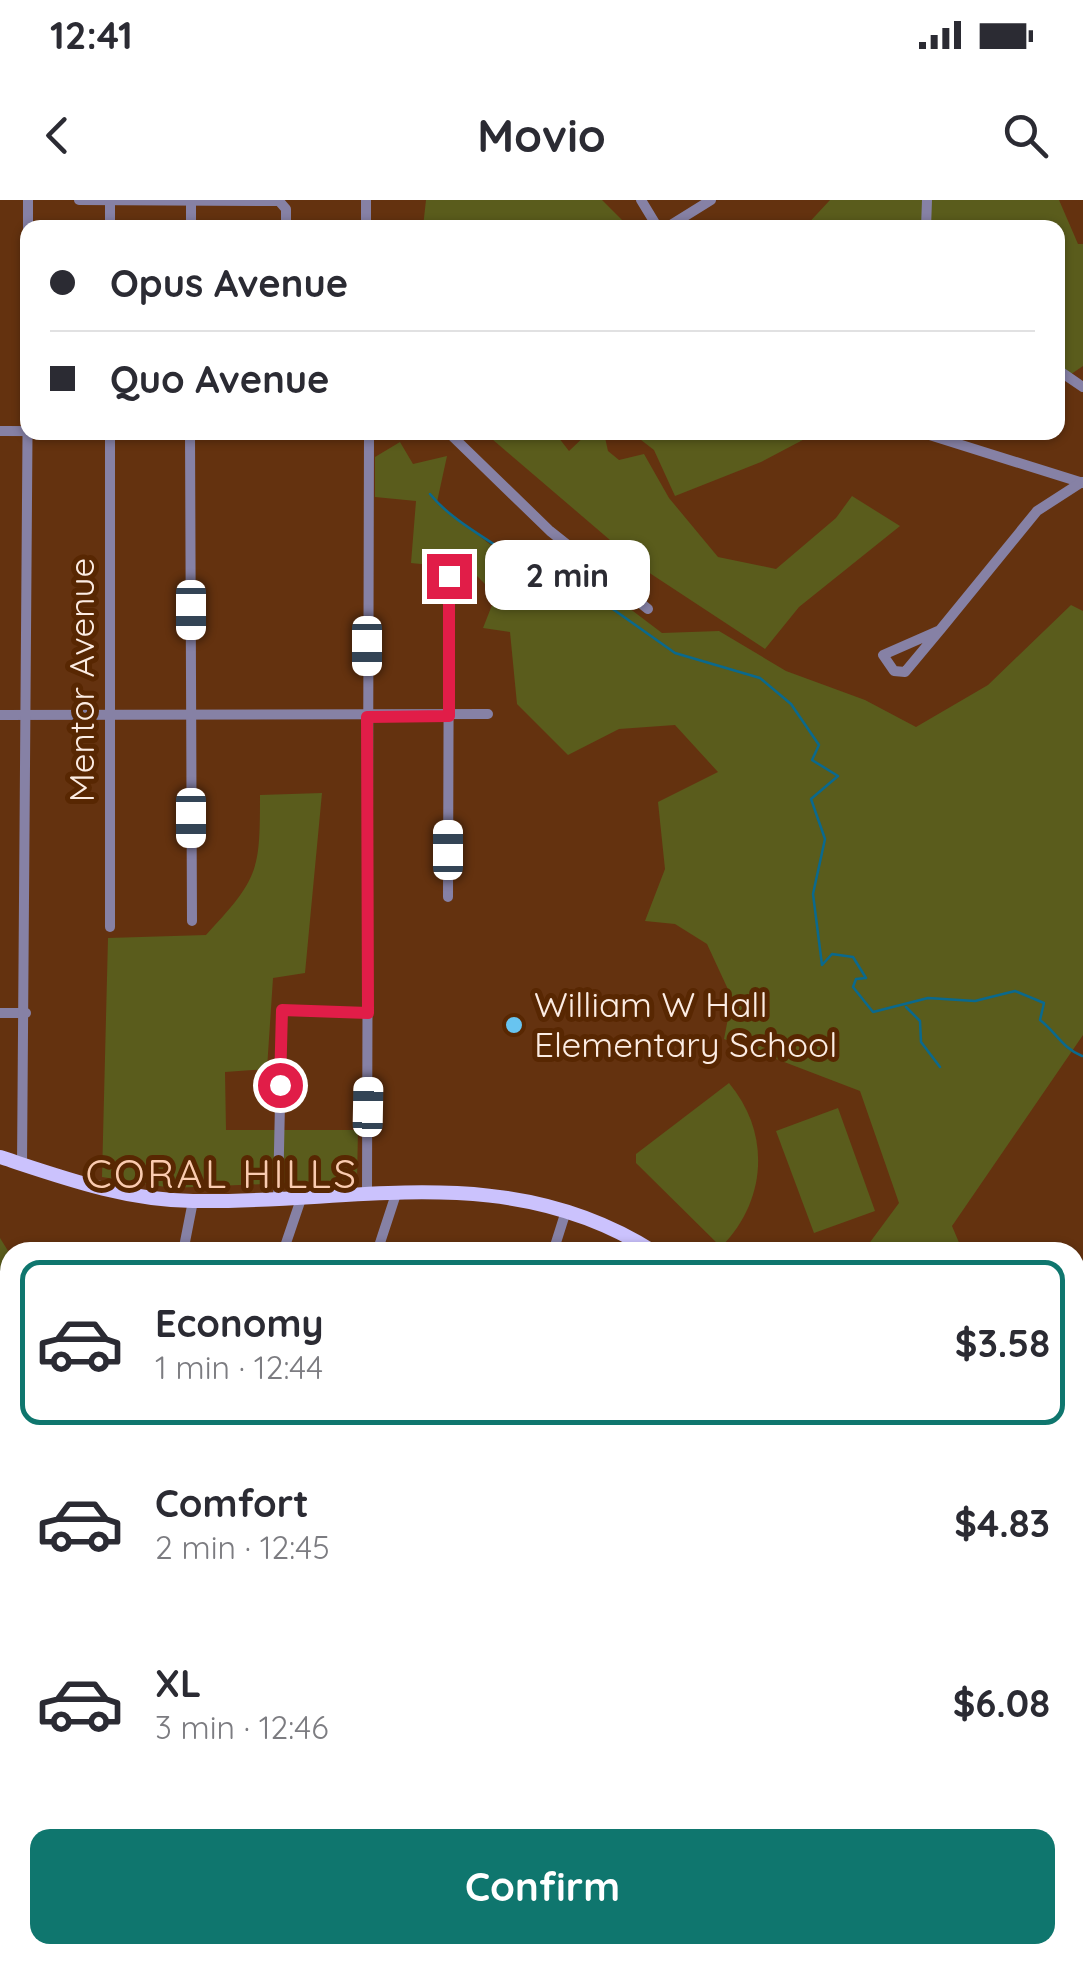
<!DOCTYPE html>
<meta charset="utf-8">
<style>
:root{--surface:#fff;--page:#f7f7f7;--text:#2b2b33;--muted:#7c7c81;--line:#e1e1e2;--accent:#0f766e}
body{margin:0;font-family:Quicksand,sans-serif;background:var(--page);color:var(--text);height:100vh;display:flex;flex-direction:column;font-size:38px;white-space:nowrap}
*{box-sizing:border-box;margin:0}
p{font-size:32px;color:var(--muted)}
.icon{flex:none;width:55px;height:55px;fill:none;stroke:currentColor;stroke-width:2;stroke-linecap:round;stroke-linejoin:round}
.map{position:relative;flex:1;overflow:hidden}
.side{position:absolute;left:0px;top:1042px;width:1085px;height:722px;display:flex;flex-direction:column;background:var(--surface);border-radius:30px 30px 0 0;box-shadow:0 2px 8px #0004}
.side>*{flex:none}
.banner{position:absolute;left:20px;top:20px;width:1045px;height:220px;border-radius:20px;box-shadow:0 2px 8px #0004;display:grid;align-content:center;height:220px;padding:0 30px;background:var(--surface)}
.end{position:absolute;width:45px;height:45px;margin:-22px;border:12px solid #e11d48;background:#fff;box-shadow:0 0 0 5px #fff}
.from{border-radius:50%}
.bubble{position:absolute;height:70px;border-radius:20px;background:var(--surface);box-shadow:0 2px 8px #0004;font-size:32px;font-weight:800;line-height:70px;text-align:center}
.car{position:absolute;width:30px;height:60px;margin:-30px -15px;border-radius:12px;box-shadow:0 0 8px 2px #0007;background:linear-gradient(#fff 24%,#345 0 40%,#fff 0 76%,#345 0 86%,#fff 0)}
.banner b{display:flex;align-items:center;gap:35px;height:95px;font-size:38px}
.banner b+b{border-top:2px solid var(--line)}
.banner i{width:25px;height:25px;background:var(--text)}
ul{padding:18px 0 0;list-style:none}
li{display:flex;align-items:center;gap:30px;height:165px;margin:0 20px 15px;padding:0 10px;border:5px solid transparent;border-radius:20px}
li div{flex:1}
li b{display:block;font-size:38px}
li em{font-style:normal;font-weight:800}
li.current{border-color:var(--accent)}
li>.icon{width:90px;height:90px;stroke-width:1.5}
.cta{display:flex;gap:20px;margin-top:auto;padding:20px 30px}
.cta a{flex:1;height:115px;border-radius:20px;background:var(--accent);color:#fff;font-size:40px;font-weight:800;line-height:115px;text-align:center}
.status{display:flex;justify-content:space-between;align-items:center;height:70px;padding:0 50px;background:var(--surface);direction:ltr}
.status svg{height:28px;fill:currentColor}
header{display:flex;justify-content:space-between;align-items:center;height:130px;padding:0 30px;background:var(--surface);font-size:45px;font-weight:800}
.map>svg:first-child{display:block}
.green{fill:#5a5c1c}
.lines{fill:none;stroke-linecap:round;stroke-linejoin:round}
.stream{stroke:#0a698d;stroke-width:2.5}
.minor{stroke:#8681a5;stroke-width:10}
.major{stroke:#cbc2fd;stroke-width:14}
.highway{stroke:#e5e3f5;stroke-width:15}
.route{stroke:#e11d48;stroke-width:12}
.poi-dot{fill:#68c4f0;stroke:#582702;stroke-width:4}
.labels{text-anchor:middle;stroke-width:10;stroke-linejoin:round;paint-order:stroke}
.street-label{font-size:35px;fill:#fcece3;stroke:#582702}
.poi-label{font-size:35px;fill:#fcece3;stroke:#582702;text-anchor:start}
.quarter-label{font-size:40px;letter-spacing:2.5px;fill:#facbb0;stroke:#582702}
</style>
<div class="status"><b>12:41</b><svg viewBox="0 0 49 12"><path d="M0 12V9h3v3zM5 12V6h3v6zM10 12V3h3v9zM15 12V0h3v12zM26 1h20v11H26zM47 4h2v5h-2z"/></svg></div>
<header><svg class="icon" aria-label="back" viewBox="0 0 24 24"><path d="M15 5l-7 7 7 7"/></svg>Movio<svg class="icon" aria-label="search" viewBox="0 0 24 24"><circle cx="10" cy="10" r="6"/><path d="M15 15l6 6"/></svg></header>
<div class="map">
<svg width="1083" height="1763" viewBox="0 0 1083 1763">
<rect width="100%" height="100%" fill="#64320f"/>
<g class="green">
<path d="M426,0H602L629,27H423Z"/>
<path d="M830,0H1059L1078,44H1083V166L1058,183V28H804Z"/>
<path d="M485,233H555L569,251L588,233H604L608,251L619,260L644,254L669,298L718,357L776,369L836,318L852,296L900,326L799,407L765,449L645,370Z"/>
<path d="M632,233H816L761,262L675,296L654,250Z"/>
<path d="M400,242L413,264L447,256L437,302L538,383L592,380L662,433L719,431L786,471L865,500L916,527L988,485L1071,405L1083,411V835L952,1026L963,1052L865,1049L899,1003L860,891L724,839L732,798L707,744L675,724L645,721L665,669L658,602L718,572L675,525L619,529L568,555L517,504L510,432L483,428L496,395L470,369L411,363L416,301L375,297V257Z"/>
<path d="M322,593L305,773L273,778L267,869L225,872L226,930H358L357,980L172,988L102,977L108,738L206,735C259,678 260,671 260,595Z"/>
<path d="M729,883C771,933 767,1001 721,1047L636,963V954Z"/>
<path d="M838,908L875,1011L814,1033L776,931Z"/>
<path d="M0,1038L10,1054V1182L5,1191L10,1198V1289H0Z"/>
<path d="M10,1585V1728H0V1587Z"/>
<path d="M478,1755H700L697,1763H472Z"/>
</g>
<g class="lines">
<g class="stream">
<path d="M430,294C462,333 515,348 545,388L600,400L675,453L760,478L791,504L819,545L812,560L838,576L811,599L825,639L813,694L822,765L832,754L853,757L866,778L856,779L853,787L873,812L928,798L975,801L1015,791L1044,803L1040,820C1056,832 1062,848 1082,856"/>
<path d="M906,807L920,821L921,842L940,867"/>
<path d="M0,1624L10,1623"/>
<path d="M302,1755L333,1763"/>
<path d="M574,1755L581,1763"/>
<path d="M364,1763L366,1756"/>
</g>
<g class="minor">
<path d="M79,0L279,1L286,9V28"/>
<path d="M641,0L658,28"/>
<path d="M28,28V0"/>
<path d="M110,28V0"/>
<path d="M191,28V0"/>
<path d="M366,28V0"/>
<path d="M666,28L711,0"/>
<path d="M926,28L927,0"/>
<path d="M1058,170L1083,187"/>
<path d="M0,231L293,232"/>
<path d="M190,232L192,721"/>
<path d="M448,232L550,331L648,409"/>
<path d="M920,232L1083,283"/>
<path d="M940,430L905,472L894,471L883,455L940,430L1037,311L1082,282"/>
<path d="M0,515L488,514"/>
<path d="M448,697L449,376"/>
<path d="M110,727V232"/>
<path d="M0,813H26"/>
<path d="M22,965L28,168"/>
<path d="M367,993L369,232"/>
<path d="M278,997L282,810L368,813"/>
<path d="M183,1052L193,1001"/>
<path d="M283,1052L302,996"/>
<path d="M377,1052L397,991"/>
<path d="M553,1052L566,1011"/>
<path d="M1075,1305L1083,1294"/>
<path d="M0,1333H10"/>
<path d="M1075,1347L1083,1336"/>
<path d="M0,1450L10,1449"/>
<path d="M0,1534L10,1533"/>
<path d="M1075,1739L1080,1763"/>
<path d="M1053,1755L1055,1763"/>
<path d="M205,1763L208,1755"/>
</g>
<g class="major">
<path d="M0,957C64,978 124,1000 193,1001C355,1004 507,958 654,1052"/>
<path d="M1075,1446L1083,1449"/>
</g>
<g class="highway">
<path d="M0,1743H10"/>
<path d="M127,1755L165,1763"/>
</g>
</g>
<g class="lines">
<path class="route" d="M280,885L282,810L368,813L367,517L449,516V376"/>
</g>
<circle class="poi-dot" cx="514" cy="825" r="10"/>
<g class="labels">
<g class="street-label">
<text transform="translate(82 480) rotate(-90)" y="12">Mentor Avenue</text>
</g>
<g class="poi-label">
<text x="534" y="817">William W Hall<tspan x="534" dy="40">Elementary School</tspan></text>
</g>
<g class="quarter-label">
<text x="222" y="988">CORAL HILLS</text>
</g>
</g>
</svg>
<i class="end from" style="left:280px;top:885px"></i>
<i class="end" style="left:449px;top:376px"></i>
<div class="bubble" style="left:485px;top:340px;width:165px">2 min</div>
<i class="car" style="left:191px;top:410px;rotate:180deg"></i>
<i class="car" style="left:367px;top:446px;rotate:180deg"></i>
<i class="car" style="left:191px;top:618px;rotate:180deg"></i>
<i class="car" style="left:448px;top:650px;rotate:0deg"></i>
<i class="car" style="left:368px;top:907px;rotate:1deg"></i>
<div class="banner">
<b><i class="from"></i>Opus Avenue</b>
<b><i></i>Quo Avenue</b>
</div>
<section class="side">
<ul>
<li class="current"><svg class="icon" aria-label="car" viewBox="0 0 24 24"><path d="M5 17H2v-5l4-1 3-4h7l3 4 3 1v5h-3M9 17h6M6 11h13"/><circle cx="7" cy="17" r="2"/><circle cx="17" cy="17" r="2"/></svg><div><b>Economy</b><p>1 min · 12:44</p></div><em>$3.58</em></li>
<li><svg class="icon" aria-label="car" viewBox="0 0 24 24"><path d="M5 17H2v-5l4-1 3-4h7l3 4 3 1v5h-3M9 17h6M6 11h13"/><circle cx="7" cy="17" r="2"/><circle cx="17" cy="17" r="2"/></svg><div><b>Comfort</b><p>2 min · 12:45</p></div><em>$4.83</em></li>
<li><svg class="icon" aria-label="car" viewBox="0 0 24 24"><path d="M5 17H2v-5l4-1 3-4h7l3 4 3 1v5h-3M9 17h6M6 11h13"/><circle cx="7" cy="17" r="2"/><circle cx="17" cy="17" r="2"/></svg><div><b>XL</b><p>3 min · 12:46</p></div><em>$6.08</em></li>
</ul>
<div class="cta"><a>Confirm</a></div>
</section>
</div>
